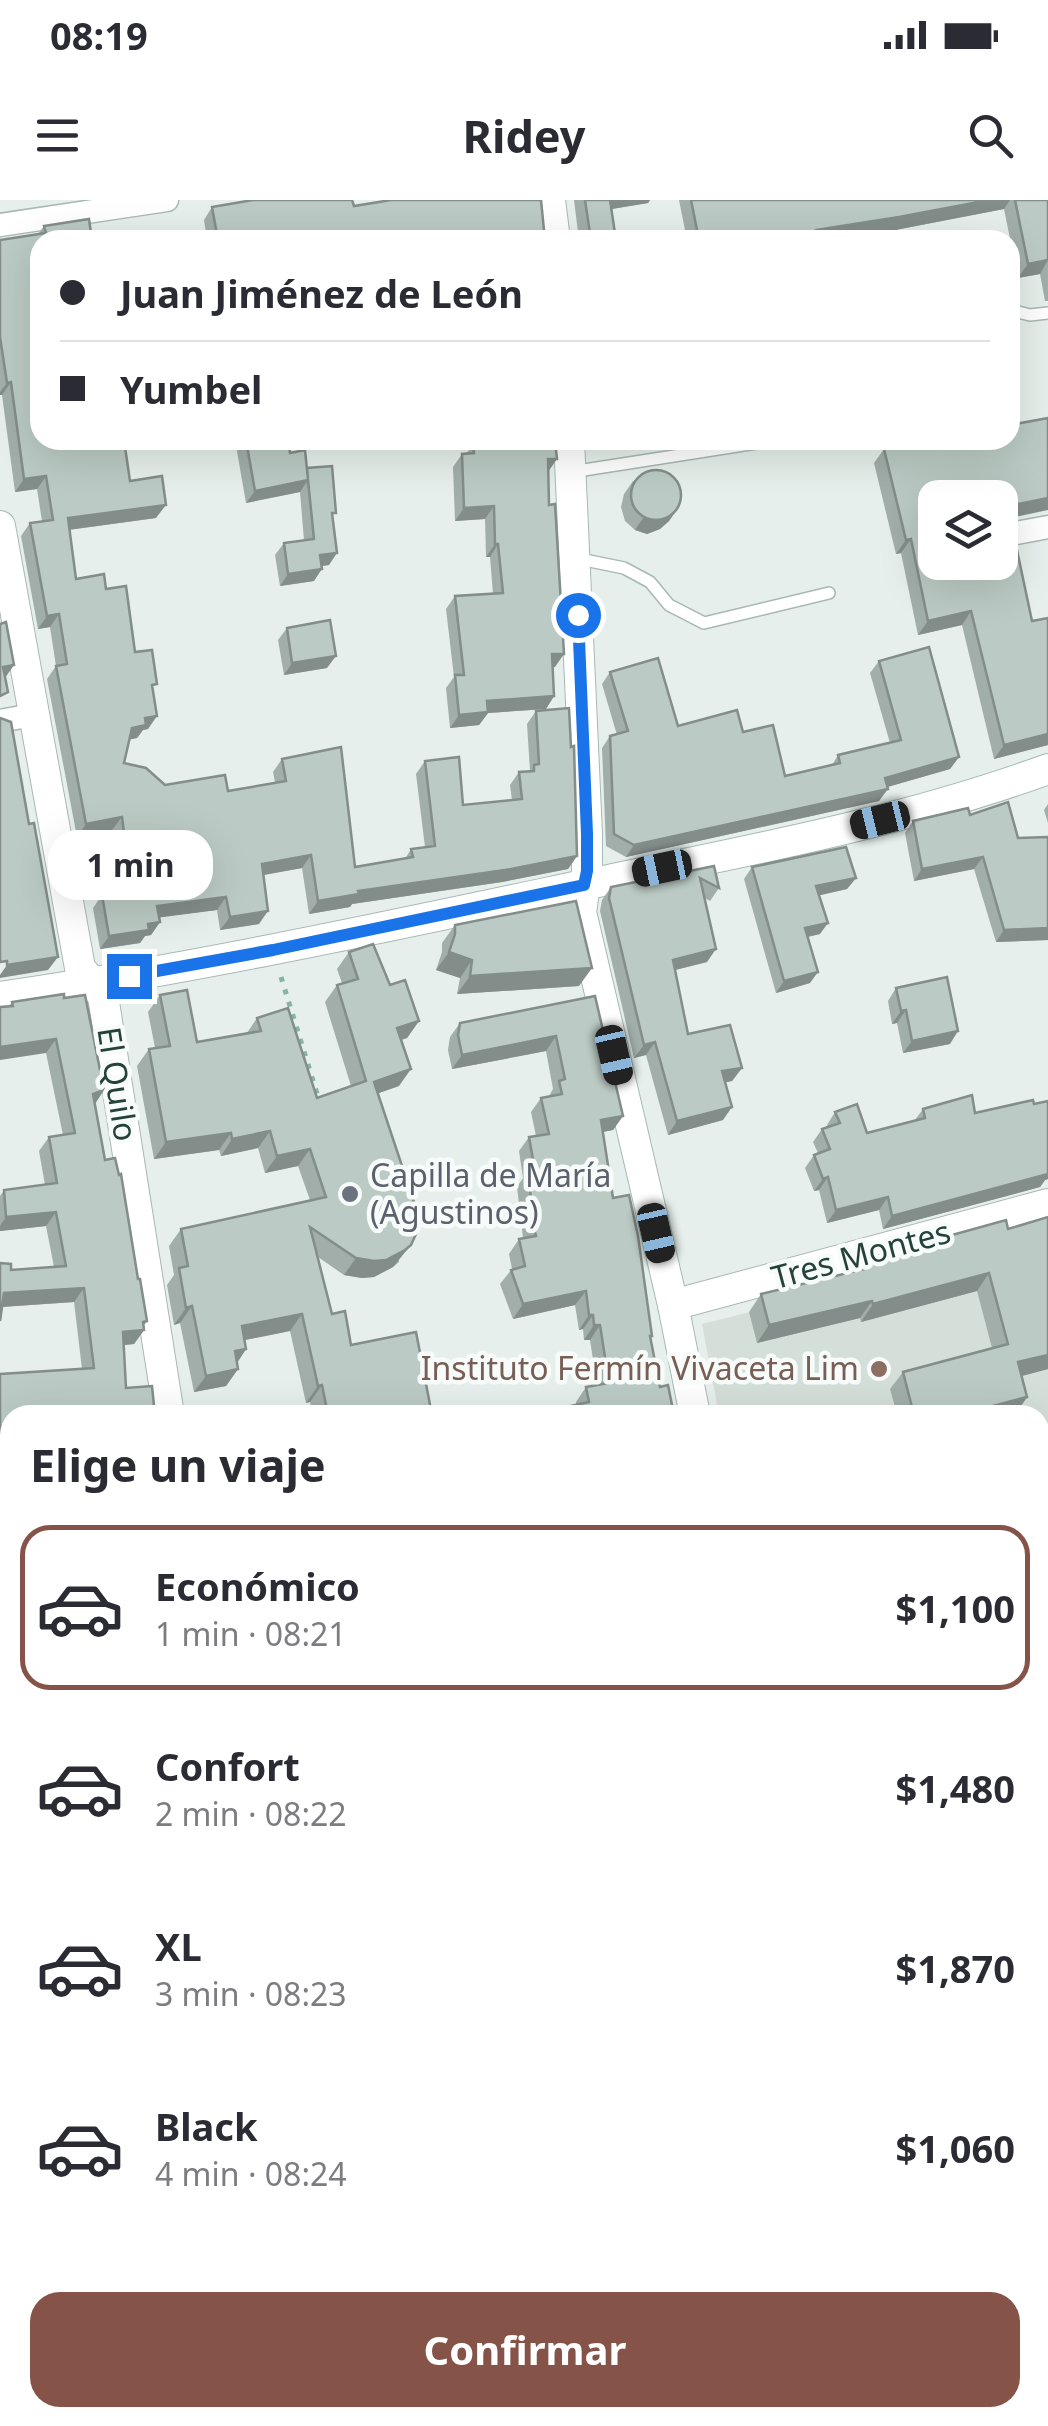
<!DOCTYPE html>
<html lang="es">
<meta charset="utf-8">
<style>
:root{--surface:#fff;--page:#f2f2f3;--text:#2b2b33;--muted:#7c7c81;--line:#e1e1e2;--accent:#855347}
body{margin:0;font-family:"Noto Sans",sans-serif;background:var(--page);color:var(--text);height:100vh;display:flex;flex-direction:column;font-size:38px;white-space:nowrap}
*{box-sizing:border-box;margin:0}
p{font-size:32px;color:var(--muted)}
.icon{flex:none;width:55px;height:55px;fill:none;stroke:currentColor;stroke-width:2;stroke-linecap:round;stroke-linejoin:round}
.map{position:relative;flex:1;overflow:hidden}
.panel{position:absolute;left:0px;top:1205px;width:1050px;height:1022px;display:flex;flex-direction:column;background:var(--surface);border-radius:30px 30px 0 0;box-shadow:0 10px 40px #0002}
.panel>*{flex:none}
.hud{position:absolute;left:30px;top:30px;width:990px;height:220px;border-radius:30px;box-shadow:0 10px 40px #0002;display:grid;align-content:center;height:220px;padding:0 30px;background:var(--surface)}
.fabs{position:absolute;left:918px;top:280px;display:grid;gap:20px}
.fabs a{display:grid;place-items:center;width:100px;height:100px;border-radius:20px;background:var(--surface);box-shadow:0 10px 40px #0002;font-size:50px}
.end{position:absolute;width:45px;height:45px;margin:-22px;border:12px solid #1a73e8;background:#fff;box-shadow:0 0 0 5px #fff}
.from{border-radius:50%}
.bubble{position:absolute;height:70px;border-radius:30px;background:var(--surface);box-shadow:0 10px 40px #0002;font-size:32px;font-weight:700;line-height:70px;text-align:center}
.car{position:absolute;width:30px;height:60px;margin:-30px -15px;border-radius:12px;box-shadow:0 0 8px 2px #0007;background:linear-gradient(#222 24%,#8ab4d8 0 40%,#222 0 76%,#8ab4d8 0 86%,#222 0)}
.hud b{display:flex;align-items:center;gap:35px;height:95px;font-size:38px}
.hud b+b{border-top:2px solid var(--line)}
.hud i{width:25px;height:25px;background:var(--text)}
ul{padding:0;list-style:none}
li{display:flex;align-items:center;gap:30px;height:165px;margin:0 20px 15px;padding:0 10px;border:5px solid transparent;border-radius:30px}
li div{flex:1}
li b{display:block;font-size:38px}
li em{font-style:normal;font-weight:700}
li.on{border-color:var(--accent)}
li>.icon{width:90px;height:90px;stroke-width:1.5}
h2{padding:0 30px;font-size:45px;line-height:120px}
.action{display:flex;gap:20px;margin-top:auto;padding:20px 30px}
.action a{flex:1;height:115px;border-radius:30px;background:var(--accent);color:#fff;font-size:40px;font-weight:700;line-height:115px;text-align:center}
.status{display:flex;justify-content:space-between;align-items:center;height:70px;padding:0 50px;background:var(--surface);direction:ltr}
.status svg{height:28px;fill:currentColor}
header{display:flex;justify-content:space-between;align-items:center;height:130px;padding:0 30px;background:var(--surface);font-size:45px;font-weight:700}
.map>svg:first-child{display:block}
.built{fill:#d4dfda}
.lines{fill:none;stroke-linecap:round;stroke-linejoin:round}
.service-casing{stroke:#a8b8b2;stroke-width:14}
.minor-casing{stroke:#a8b8b2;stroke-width:25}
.tertiary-casing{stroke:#a8b8b2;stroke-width:32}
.secondary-casing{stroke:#a4bbb3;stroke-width:32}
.path{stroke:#86b3a5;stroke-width:5;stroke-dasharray:5 8;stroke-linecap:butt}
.service{stroke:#fff;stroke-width:11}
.minor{stroke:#fff;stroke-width:22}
.tertiary{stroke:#fff;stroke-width:30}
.secondary{stroke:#fff;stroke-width:30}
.wall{fill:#a1aea9}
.shaded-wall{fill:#838d89}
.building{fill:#bbcac4;stroke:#838d89;stroke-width:2.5}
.route{stroke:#1a73e8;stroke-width:12}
.worship-dot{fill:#6b7280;stroke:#f7fbf9;stroke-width:4}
.education-dot{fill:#8d6e63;stroke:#f7fbf9;stroke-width:4}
.labels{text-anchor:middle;stroke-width:9;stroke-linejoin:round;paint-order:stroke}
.street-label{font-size:32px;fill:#24423a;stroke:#f7fbf9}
.worship-label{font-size:32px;fill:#5b616d;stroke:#f7fbf9;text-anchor:start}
.education-label{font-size:32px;fill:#785e54;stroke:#f7fbf9;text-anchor:end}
</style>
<div class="status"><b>08:19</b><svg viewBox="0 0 49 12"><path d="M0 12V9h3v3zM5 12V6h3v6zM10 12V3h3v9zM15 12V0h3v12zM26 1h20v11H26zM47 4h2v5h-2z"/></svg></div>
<header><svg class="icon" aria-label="menu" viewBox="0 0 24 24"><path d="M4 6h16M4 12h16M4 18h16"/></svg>Ridey<svg class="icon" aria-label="search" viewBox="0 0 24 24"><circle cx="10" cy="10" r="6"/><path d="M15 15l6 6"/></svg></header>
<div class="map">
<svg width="1048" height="2226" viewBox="0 0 1048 2226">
<rect width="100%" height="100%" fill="#e6efeb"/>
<path class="built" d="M1048,1032V1367L1040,1369V1215H719L702,1124L837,1090Z"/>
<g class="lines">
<g class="service-casing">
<g id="service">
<path d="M1010,110L1030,115L1048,113"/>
<path d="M571,272L777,240"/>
<path d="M575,358L624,368L650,382L669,405L704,423L829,393"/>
</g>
</g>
<g class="minor-casing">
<g id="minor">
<path d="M0,25L167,0"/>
<path d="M1000,336L1048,327"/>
<path d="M0,521L33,515"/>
<path d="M1040,1897L1048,1896"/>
<path d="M1040,2030L1048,2029"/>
<path d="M1040,2160L1048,2159"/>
<path d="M439,2218L440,2226"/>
<path d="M621,2218L622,2226"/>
</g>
</g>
<g class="tertiary-casing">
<g id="tertiary">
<path d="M0,326L80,768L103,796L169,1215"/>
<path d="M0,797C196,768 390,726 584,685"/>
<path d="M673,1105L1048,1004"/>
<path d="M216,2226V2218"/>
</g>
</g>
<g class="secondary-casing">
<g id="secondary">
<path d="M550,0L555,40"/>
<path d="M569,240L587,634V671L581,712L673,1105L695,1215"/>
<path d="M584,685C740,652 897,624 1048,569"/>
<path d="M1040,1673L1048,1672"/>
<path d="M840,2218L841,2226"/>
</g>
</g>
<path class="path" d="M281,777L319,900"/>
<use href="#service" class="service"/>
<use href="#minor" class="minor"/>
<use href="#tertiary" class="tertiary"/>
<use href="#secondary" class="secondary"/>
</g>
<g class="wall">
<path d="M574,0H650L648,3L611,9L616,40H579Z"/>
<path d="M679,0H1048V101H1045L1040,74L1018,78L1004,9L890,31L831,40H687Z"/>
<path d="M354,6L545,40H207L204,20L212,7Z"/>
<path d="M89,19L40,40L130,281L156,318L69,330L76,379L106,389L153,490L148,529L143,530L137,538L129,539L124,563L165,585L228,591L275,582L273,572L282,559L355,667L405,659L411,649L425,647L416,574L425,561L463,605L512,600L510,585L519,572L530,571L527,524L536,511L577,656L568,669L502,682L352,704L350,707L309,714L302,668L263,675L259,724L220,730L217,710L159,717L160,722L151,735L145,736L140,743L100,749L93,708L102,695L110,693L114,688L121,687L112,630L77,637L47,479L56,466L50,427L38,429L21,336L30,323L42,321L37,289L15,292L2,195H0V40L38,34L44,26Z"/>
<path d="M235,240H288L290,253L307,268L333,317L329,365L322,366L314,381L280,386L275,355L284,343L304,340L300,292L246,303Z"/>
<path d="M485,240H555L548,271L555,467H552L554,496L546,509L488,513L479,525L450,528L446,488L454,477L446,409L455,396L493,394L490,357H486L485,319L455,321L453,267L462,254H466L473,245L485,244Z"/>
<path d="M884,249L1000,362L1048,545L994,559L962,425L918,435L901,353L896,354L874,263Z"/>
<path d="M633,281L678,308L669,321L660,329L647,334L635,330L625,321L621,307L624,294Z"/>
<path d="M287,428L327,468L284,475L278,440Z"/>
<path d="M879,461L959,557L950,569L887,587L879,601L626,657L606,646L602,548L610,536L617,535L602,484L610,472L678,526L743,532L785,576L832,565L838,555L890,543L870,473Z"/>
<path d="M1048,604V623L1044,610Z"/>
<path d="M970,615L1018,638L1048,637V740L996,742L974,669L914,681L905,633L913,621Z"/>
<path d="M714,666L719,688L710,701L705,698L707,762L675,770L688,834L742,868L732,881L725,882L723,920L668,935L646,855L634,858L600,711L602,700L611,687Z"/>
<path d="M752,667L856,678L847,689L819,695L820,734L808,737L810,783L776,793L744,679Z"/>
<path d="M455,725L579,786L457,794L460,778L436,770L442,752V743Z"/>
<path d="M349,752L390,785L419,821L407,838L401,840L399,886L378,893L399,1062L393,1067L374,1077L362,1078L344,1075L318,1057L332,1114L351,1145L432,1215H313L310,1202L306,1203L290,1131L245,1140L246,1149L237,1163L238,1169L226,1186L194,1192L180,1123L174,1125L167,1085L174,1075L169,1046L181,1029L310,1000L298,966L265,973L258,948L221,956L219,950L154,959L137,866L149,849L155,848L148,812L160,795L197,842L247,833L257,818L317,898L351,886L325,802L337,785L342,783L337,769Z"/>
<path d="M896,788L950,844L903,853L897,823L892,824L888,801Z"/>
<path d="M64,794L95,904L105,960L138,1079L147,1121L143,1126L144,1130L134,1144L124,1145L126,1188L10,1215V1240H0V1174L82,1169L74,1102L2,1107L0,1063L11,1070L54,1067L46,1026L0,1031V996L4,990L45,985L39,951L49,937L63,935L46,853L9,806L12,802Z"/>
<path d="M595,796L623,916L613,930L603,932L613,998L652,1136L650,1138L660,1187L674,1215H565L571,1206L576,1205V1202L586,1187L597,1185L590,1140H584L583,1129L579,1130L575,1105L513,1119L500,1084L512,1069L509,1054L519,1039L523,1038L517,987L523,978L519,951L529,937L536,936L531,912L541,898L549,896L553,889L546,851L452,869L448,850L450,837L460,823Z"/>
<path d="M1048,901V979L1045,980L1040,987L883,1029L879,1010L827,1023L819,990L814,991L805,968L814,955L818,953L813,942L822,929L828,927L827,925L835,912L867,933L915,920L923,909L975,913Z"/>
<path d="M1006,1020L1048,1169L1022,1176L1027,1197L1015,1215H895L897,1214L890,1189L903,1172L992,1148L977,1091L861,1122L860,1118L757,1143L749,1112L761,1094L854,1071L862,1060Z"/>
<path d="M1048,1365V1435L1040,1409V1371L1043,1367Z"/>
<path d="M704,2218H820L822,2226H705Z"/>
</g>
<g class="shaded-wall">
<path d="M608,0H650L648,3L600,11Z"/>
<path d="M989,0H1010L1004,9L890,31L831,40H808L816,30Z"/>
<path d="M1048,60L1040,74L1018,78L1028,64Z"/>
<path d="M11,182L2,195H0V192L7,183Z"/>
<path d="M548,259H557L548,272Z"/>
<path d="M46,276L37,289L15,292L24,279Z"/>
<path d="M308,280L300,292L246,303L255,291Z"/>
<path d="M1048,298V310L1000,320V313L1009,306Z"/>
<path d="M166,305L156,318L59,331L68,318Z"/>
<path d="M494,306L485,319L455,321L464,308Z"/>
<path d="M678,308L669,321L660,329L647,334L635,330L643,318Z"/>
<path d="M911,339L901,353L896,354L906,340Z"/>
<path d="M495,344H498L490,357H486Z"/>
<path d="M337,353L329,365L312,367L320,355Z"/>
<path d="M322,369L314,381L280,386L288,374Z"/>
<path d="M971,411L962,425L918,435L928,421Z"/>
<path d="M59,414L50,427L38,429L47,416Z"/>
<path d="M552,454H564L555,467H543Z"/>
<path d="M336,456L327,468L284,475L292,463Z"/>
<path d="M14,465L5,478L3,467Z"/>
<path d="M554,496L546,509L488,513L479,525L450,528L459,515L487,501Z"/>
<path d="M157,516L148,529L143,530L137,538L123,541L132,528L145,518Z"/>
<path d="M1048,534V545L994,559L1004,545Z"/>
<path d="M959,557L950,569L877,590L885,578Z"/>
<path d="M888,589L879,601L626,657L634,645Z"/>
<path d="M122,617L112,630L77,637L86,624Z"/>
<path d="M311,655L302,668L252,677L262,664Z"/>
<path d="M577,656L568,669L502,682L352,704L350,707L309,714L318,701L358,691Z"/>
<path d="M983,657L974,669L914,681L922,669Z"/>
<path d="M856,678L847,689L808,698L816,686Z"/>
<path d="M226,697L217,710L148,719L157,706Z"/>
<path d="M268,711L259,724L220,730L230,717Z"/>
<path d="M160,722L151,735L145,736L140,743L100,749L109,736L148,724Z"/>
<path d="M828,723L820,734L797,739L805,728Z"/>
<path d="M1048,728V740L996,742L1004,730Z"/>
<path d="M716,749L707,762L663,773L673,760Z"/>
<path d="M449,752L472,760L460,778L436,770Z"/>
<path d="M58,757L48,770L0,778V775L7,765Z"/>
<path d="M592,768L579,786L457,794L470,776Z"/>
<path d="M818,772L810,783L776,793L784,781Z"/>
<path d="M906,810L897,823L892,824L901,811Z"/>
<path d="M419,821L407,838L385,845L397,828Z"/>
<path d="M958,831L950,844L903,853L912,841Z"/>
<path d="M556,836L546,851L452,869L462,855Z"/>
<path d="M56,839L46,853L0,860V847Z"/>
<path d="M655,842L646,855L634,858L644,845Z"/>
<path d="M742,868L732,881L713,885L722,871Z"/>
<path d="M411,869L399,886L362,899L374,882Z"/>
<path d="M104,890L95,904L93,894Z"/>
<path d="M732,907L723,920L668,935L677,921Z"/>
<path d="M623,916L613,930L591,934L601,920Z"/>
<path d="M270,931L258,948L221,956L232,939Z"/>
<path d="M231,933L219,950L154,959L166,942Z"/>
<path d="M310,949L298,966L265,973L277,956Z"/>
<path d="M1048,968V979L1045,980L1040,987L883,1029L892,1016Z"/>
<path d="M828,977L819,990L814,991L823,979Z"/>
<path d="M888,997L879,1010L827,1023L836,1010Z"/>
<path d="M56,1012L46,1026L0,1031V1026L6,1017Z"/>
<path d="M411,1045L393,1067L374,1077L362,1078L344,1075L356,1058Z"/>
<path d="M989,1073L977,1091L861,1122L873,1104Z"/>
<path d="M84,1088L74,1102L0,1107L4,1093Z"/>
<path d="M586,1091L575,1105L513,1119L523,1104Z"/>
<path d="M872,1101L860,1118L757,1143L769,1125Z"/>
<path d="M192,1106L180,1123L174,1125L186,1108Z"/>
<path d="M302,1114L290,1131L230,1143L242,1126Z"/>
<path d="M589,1115H593L583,1129L579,1130Z"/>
<path d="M147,1121L140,1130H144L134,1144L113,1146L123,1132Z"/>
<path d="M594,1125H600L590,1140H584Z"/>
<path d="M246,1149L235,1166V1151Z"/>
<path d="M1048,1155V1169L1006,1180L1018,1162Z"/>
<path d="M238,1169L226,1186L194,1192L206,1176Z"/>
<path d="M322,1185L310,1202L306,1203L318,1186Z"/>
<path d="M1027,1197L1015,1215H959Z"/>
<path d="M10,1226V1240H0V1227Z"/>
<path d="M1048,1640V1651L1040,1652V1641Z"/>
<path d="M1048,1862V1871L1040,1873V1863Z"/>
</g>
<g class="building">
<path d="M253,0H352L354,6L391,0H541L545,40H218L212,7Z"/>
<path d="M585,0H610L616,40H591Z"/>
<path d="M691,0H989L899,17L816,30L818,40H699Z"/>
<path d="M1015,0H1048V60L1028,64Z"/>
<path d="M89,19L92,40H40V240H124L130,281L162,276L166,305L68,318L76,379L104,374L106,389L126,386L135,452L152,450L157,484L152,485L157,516L145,518L146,525L132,528L124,563L146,568L165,585L225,575L228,591L286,581L282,559L341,547L355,667L413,657L411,649L435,646L425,561L459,557L463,605L522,599L519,572L534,571V565L539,564L536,511L569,508L571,547L574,546L577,656L511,669L358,691L359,694L318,701L311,655L262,664L268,711L230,717L226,697L157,706L160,722L148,724L149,730L109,736L102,695L115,693L114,688L131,686L122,617L86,624L56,466L67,464L59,414L47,416L30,323L53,320L46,276L24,279L11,182L7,183L0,137V40L46,33L44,26Z"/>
<path d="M1048,218V298L1009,306L1000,313V298H935V362H1000V331L1004,336H1014L1032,421L1048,418V534L1004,545L971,411L928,421L911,339L906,340L884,249L932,240H1010V225Z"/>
<path d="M246,240H288L290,253L305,250L308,279L307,268L332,266L336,313H332L337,353L320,355L322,369L288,374L284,343L314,339L308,280L255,291Z"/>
<path d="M495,240H555L557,259H548L549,305L555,304L564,454H552L554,496L487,501L488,512L459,515L455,475H464L455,396L503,393L498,344H495L494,306L464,308L462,254L474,253L473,245L495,243Z"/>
<circle cx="656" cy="295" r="25"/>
<path d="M330,420L336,456L292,463L287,428Z"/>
<path d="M6,422L14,465L3,467L8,492L0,496V424Z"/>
<path d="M929,447L959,557L885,578L888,589L634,645L614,634L610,536L628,531L610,472L658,458L678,526L737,510L743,532L773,525L785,576L840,563L838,555L901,540L879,461Z"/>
<path d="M0,518L11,522L29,624L34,623L58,757L7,765V761L0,762Z"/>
<path d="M1008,602L1018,638L1048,637V728L1004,730L983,657L922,669L913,621L968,608L970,615Z"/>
<path d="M846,647L856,678L816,686L828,723L805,728L818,772L784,781L752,667Z"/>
<path d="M714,666L719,688L700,678L716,749L673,760L688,834L730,825L742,868L722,871L732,907L677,921L655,842L644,845L609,698L611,687Z"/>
<path d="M576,701L592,768L470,776L472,760L449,752L455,734V725Z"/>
<path d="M373,744L390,785L405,780L419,821L397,828L411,869L374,882L421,1023L411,1045L405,1050L386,1060L374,1061L356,1058L310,1027L332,1114L345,1111L351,1145L416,1132L432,1215H328L322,1185L318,1186L302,1114L242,1126L246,1149L235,1151L238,1169L206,1176L192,1106L186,1108L179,1068L188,1066L181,1029L326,997L310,949L277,956L270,931L232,939L231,933L166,942L149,849L170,846L160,795L187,790L197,842L261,831L257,818L288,808L317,898L366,881L337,785L358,779L349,752Z"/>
<path d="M947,777L958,831L912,841L906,810L901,811L896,788Z"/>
<path d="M64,794V798L85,795L104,890L93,894L105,960L115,958L119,975L121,974L138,1079H140L147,1121L143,1122L144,1130L123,1132L126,1188L152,1186L155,1215H10V1226L0,1227V1174L94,1168L84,1088L4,1093L0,1121V1063L11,1064V1070L66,1066L56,1012L6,1017L4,990L57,983L49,937L75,933L56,839L0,847V807L13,806L12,802Z"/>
<path d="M595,796L623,916L601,920L613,998L629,995L638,1036L652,1136H650L660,1187L668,1185L674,1215H574L571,1206L589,1202L586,1187L609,1183L600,1125H594L593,1115H589L586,1091L523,1104L511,1070L525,1066L519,1039L536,1036L531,1016H533L528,972L535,971L529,937L549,934L541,898L562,894L559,881L565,879L556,836L462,855L458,835L460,823Z"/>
<path d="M972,895L975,913L1033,900L1034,904L1048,901V974L892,1016L888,997L836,1010L828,977L823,979L814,955L830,949L822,929L840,923L835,912L857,904L867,933L925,918L923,909Z"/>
<path d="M1048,1017V1155L1018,1162L1027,1197L959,1215H914L903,1172L1008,1144L989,1073L873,1104L872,1101L769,1125L761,1094L864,1069L862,1060L1006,1020L1008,1029Z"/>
<path d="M1048,1365V1383L1043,1367Z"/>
<path d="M1048,1576V1640L1040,1641V1577Z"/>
<path d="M1048,1723V1862L1040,1863V1724Z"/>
<path d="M723,2218H820L822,2226H724Z"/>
</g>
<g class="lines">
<path class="route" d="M129,776L273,750L584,685L587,671V634L578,415"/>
</g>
<circle class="worship-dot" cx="350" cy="994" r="10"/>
<circle class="education-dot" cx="879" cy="1169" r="10"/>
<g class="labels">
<g class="street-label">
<text transform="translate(117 884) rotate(81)" y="11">El Quilo</text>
<text transform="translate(861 1055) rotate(-15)" y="11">Tres Montes</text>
</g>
<g class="worship-label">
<text x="370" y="987">Capilla de María<tspan x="370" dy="37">(Agustinos)</tspan></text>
</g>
<g class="education-label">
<text x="859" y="1180">Instituto Fermín Vivaceta Lim</text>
</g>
</g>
</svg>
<div class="fabs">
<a><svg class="icon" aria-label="layers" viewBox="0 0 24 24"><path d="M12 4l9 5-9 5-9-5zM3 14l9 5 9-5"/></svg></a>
</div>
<i class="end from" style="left:578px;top:415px"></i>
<i class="end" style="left:129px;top:776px"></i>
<div class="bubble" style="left:48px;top:630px;width:165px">1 min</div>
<i class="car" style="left:880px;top:620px;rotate:256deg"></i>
<i class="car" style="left:662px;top:668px;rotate:258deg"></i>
<i class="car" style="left:614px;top:855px;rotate:167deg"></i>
<i class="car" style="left:656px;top:1033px;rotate:167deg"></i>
<div class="hud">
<b><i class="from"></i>Juan Jiménez de León</b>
<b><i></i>Yumbel</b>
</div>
<section class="panel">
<h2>Elige un viaje</h2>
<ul>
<li class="on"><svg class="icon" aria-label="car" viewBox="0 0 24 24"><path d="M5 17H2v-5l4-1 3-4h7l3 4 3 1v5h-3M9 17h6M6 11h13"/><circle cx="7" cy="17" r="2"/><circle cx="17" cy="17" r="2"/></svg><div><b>Económico</b><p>1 min · 08:21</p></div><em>$1,100</em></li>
<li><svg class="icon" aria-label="car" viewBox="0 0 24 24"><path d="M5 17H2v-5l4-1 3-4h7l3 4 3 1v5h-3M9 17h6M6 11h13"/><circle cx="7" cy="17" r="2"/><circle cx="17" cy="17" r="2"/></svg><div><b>Confort</b><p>2 min · 08:22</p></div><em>$1,480</em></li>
<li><svg class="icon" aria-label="car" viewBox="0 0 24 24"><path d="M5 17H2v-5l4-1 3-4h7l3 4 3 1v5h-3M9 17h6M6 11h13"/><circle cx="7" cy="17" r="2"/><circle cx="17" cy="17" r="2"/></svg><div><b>XL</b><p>3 min · 08:23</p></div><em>$1,870</em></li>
<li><svg class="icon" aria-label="car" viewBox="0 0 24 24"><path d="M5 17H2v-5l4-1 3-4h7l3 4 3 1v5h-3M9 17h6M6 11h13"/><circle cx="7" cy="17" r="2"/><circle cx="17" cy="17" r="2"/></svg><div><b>Black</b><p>4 min · 08:24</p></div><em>$1,060</em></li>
</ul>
<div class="action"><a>Confirmar</a></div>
</section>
</div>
